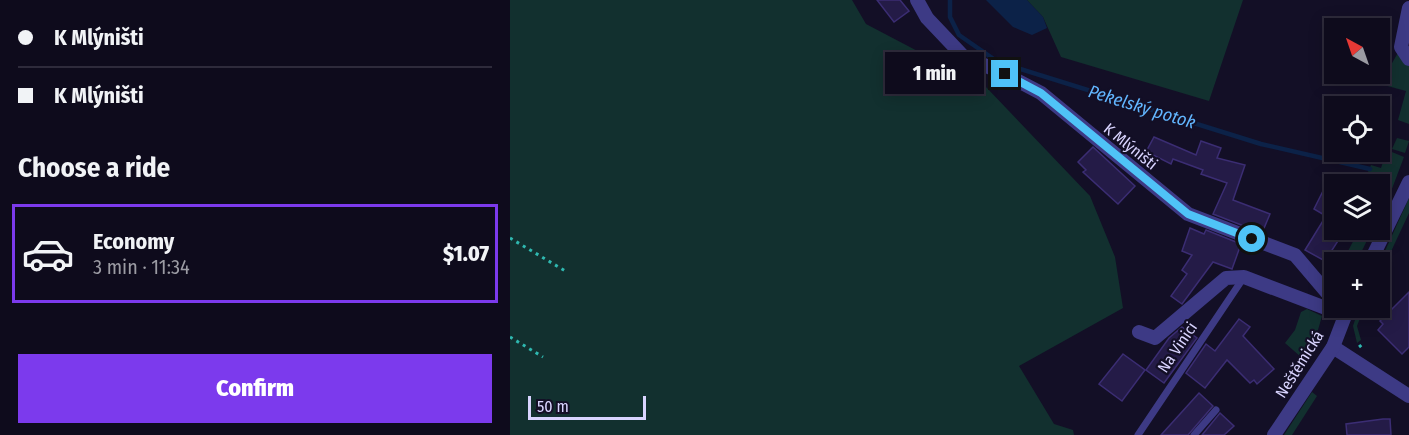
<!DOCTYPE html>
<meta charset="utf-8">
<style>
:root{--surface:#0e0b1c;--page:#1c1929;--text:#f1f3f6;--muted:#9b9ba3;--line:#2e2b3b;--accent:#7c3aed}
body{margin:0;font-family:"Fira Sans Condensed",sans-serif;background:var(--page);color:var(--text);height:100vh;display:flex;flex-direction:column;font-size:22px;white-space:nowrap}
*{box-sizing:border-box;margin:0}
p{font-size:20px;color:var(--muted)}
.icon{flex:none;width:33px;height:33px;fill:none;stroke:currentColor;stroke-width:2;stroke-linecap:round;stroke-linejoin:round}
.map{position:relative;flex:1;overflow:hidden}
.sheet{display:flex;flex-direction:column;background:var(--surface);width:510px}
.sheet>*{flex:none}
.guide{display:grid;align-content:center;height:132px;padding:0 18px;background:var(--surface)}
.needle{width:39px;rotate:320deg}
.buttons{position:absolute;left:814px;top:18px;display:grid;gap:12px}
.buttons a{display:grid;place-items:center;width:66px;height:66px;border-radius:0px;background:var(--surface);box-shadow:0 3px 15px #0003,0 0 0 2px var(--line);font-size:30px}
.scale{position:absolute;left:18px;bottom:15px;width:118px;box-sizing:border-box;padding-left:6px;border:3px solid #d9d4ff;border-top:0;font-size:16px;line-height:21px;white-space:nowrap;color:#d9d4ff;-webkit-text-stroke:4px #130f26;paint-order:stroke}
.end{position:absolute;width:27px;height:27px;margin:-14px;border:8px solid #4fc3f7;background:#111;box-shadow:0 0 0 3px #111}
.from{border-radius:50%}
.bubble{position:absolute;height:42px;border-radius:0px;background:var(--surface);box-shadow:0 3px 15px #0003,0 0 0 2px var(--line);font-size:20px;font-weight:800;line-height:42px;text-align:center}
.guide b{display:flex;align-items:center;gap:21px;height:57px;font-size:22px}
.guide b+b{border-top:2px solid var(--line)}
.guide i{width:15px;height:15px;background:var(--text)}
ul{padding:0;list-style:none}
li{display:flex;align-items:center;gap:18px;height:99px;margin:0 12px 9px;padding:0 6px;border:3px solid transparent;border-radius:0px}
li div{flex:1}
li b{display:block;font-size:22px}
li em{font-style:normal;font-weight:800}
li.active{border-color:var(--accent)}
li>.icon{width:54px;height:54px;stroke-width:1.5}
h2{padding:0 18px;font-size:27px;line-height:72px}
.action{display:flex;gap:12px;margin-top:auto;padding:12px 18px}
.action a{flex:1;height:69px;border-radius:0px;background:var(--accent);color:#fff;font-size:24px;font-weight:800;line-height:69px;text-align:center}
main{display:flex;flex:1;min-height:0}
.map>svg:first-child{display:block}
.green{fill:#12302f}
.water{fill:#0c2248}
.lines{fill:none;stroke-linecap:round;stroke-linejoin:round}
.stream{stroke:#0c2248;stroke-width:4.5}
.building{fill:#241b47;stroke:#3b2d73;stroke-width:1.5}
.path{stroke:#2fb8b0;stroke-width:3;stroke-dasharray:3 4.5;stroke-linecap:butt}
.service{stroke:#3d3a85;stroke-width:7}
.minor{stroke:#3d3a85;stroke-width:14}
.route{stroke:#4fc3f7;stroke-width:8}
.labels{text-anchor:middle;stroke-width:4.5;stroke-linejoin:round;paint-order:stroke}
.street-label{font-size:16px;fill:#d9d4ff;stroke:#130f26}
.water-label{font-size:18px;font-style:italic;fill:#62b6ff;stroke:#130f26}
</style>
<main>
<section class="sheet">
<div class="guide">
<b><i class="from"></i>K Mlýništi</b>
<b><i></i>K Mlýništi</b>
</div>
<h2>Choose a ride</h2>
<ul>
<li class="active"><svg class="icon" aria-label="car" viewBox="0 0 24 24"><path d="M5 17H2v-5l4-1 3-4h7l3 4 3 1v5h-3M9 17h6M6 11h13"/><circle cx="7" cy="17" r="2"/><circle cx="17" cy="17" r="2"/></svg><div><b>Economy</b><p>3 min · 11:34</p></div><em>$1.07</em></li>
</ul>
<div class="action"><a>Confirm</a></div>
</section>
<div class="map">
<svg width="899" height="435" viewBox="0 0 899 435">
<rect width="100%" height="100%" fill="#130f26"/>
<g class="green">
<path d="M0,0H342L356,24L476,87L580,196L605,257L613,308L509,366L544,424L563,430L564,435H0Z"/>
<path d="M517,0H733L699,101L551,57L533,17Z"/>
<path d="M889,51L893,62L899,66V124L888,120L896,91L870,84Z"/>
<path d="M887,138L899,141L895,153L882,149Z"/>
<path d="M877,150L894,157L880,194L858,172L861,165L871,168Z"/>
<path d="M899,198V213L870,275V262Z"/>
<path d="M849,230H862L848,259L837,253Z"/>
<path d="M849,308H854L847,326L851,340L847,343L843,326Z"/>
<path d="M797,309L812,316L808,330L791,357L775,343L785,330L791,312Z"/>
<path d="M802,392L807,396L782,435H774Z"/>
</g>
<path class="water" d="M476,0H517L533,17L537,28L522,35L503,27Z"/>
<g class="lines">
<path class="stream" d="M440,0V17L449,35L488,62L751,144L860,169"/>
</g>
<g class="building">
<path d="M367,0H390L399,11L384,22Z"/>
<path d="M644,137L686,155L691,141L711,148L707,158L735,165L723,200L760,214L752,233L703,214L717,183L691,174L693,170L663,159L661,164L639,153L637,150Z"/>
<path d="M583,147L625,186L608,204L573,172L576,170L568,162Z"/>
<path d="M814,189L825,195V230H835L815,261L795,250L816,216L804,209Z"/>
<path d="M680,228L694,234L696,230L731,244L722,269L703,262L672,304L661,296L677,274L672,270L682,255L672,251Z"/>
<path d="M899,292V347L892,354L868,330L873,324L870,321Z"/>
<path d="M729,319L740,327L733,336L764,369L747,384L744,380L740,383L717,360L695,388L676,373L696,344L705,351Z"/>
<path d="M672,327L687,338L654,383L636,370L659,338Z"/>
<path d="M613,354L635,370L612,401L589,384Z"/>
<path d="M689,393L703,406L678,435H651Z"/>
<path d="M710,413L724,426L714,435H692Z"/>
<path d="M873,419H880L881,435H837L836,424Z"/>
</g>
<g class="lines">
<g class="path">
<path d="M0,238L57,272"/>
<path d="M0,337L33,357"/>
<path d="M849,347L854,343"/>
</g>
<g class="service">
<path d="M628,435L734,277"/>
<path d="M684,435L706,410"/>
</g>
<g class="minor">
<path d="M407,0L417,18L453,56L495,74L531,93L678,214L785,255L825,302"/>
<path d="M899,8L891,47L899,59"/>
<path d="M860,262L899,182"/>
<path d="M629,332L645,338L716,278L734,277L834,315"/>
<path d="M823,347L899,396"/>
<path d="M764,435L823,347L838,308"/>
</g>
</g>
<g class="lines">
<path class="route" d="M495,74L531,93L678,214L742,239"/>
</g>
<g class="labels">
<g class="street-label">
<text transform="translate(621 146) rotate(39)" y="6">K Mlýništi</text>
<text transform="translate(667 347) rotate(-56)" y="6">Na Vinici</text>
<text transform="translate(789 364) rotate(-58)" y="6">Neštěmická</text>
</g>
<g class="water-label">
<text transform="translate(632 107) rotate(17)" y="6">Pekelský potok</text>
</g>
</g>
</svg>
<div class="buttons">
<a><svg class="needle" viewBox="-14 -14 28 28"><path d="M0-13l5 13h-10z" fill="#e53935"/><path d="M0 13l5-13h-10z" fill="#9b9ba3"/></svg></a>
<a><svg class="icon" aria-label="locate" viewBox="0 0 24 24"><circle cx="12" cy="12" r="6"/><path d="M12 2v4M12 18v4M2 12h4M18 12h4"/></svg></a>
<a><svg class="icon" aria-label="layers" viewBox="0 0 24 24"><path d="M12 4l9 5-9 5-9-5zM3 14l9 5 9-5"/></svg></a>
<a>+</a>
</div>
<div class="scale">50 m</div>
<i class="end from" style="left:742px;top:239px"></i>
<i class="end" style="left:495px;top:74px"></i>
<div class="bubble" style="left:375px;top:52px;width:99px">1 min</div>
</div>
</main>
